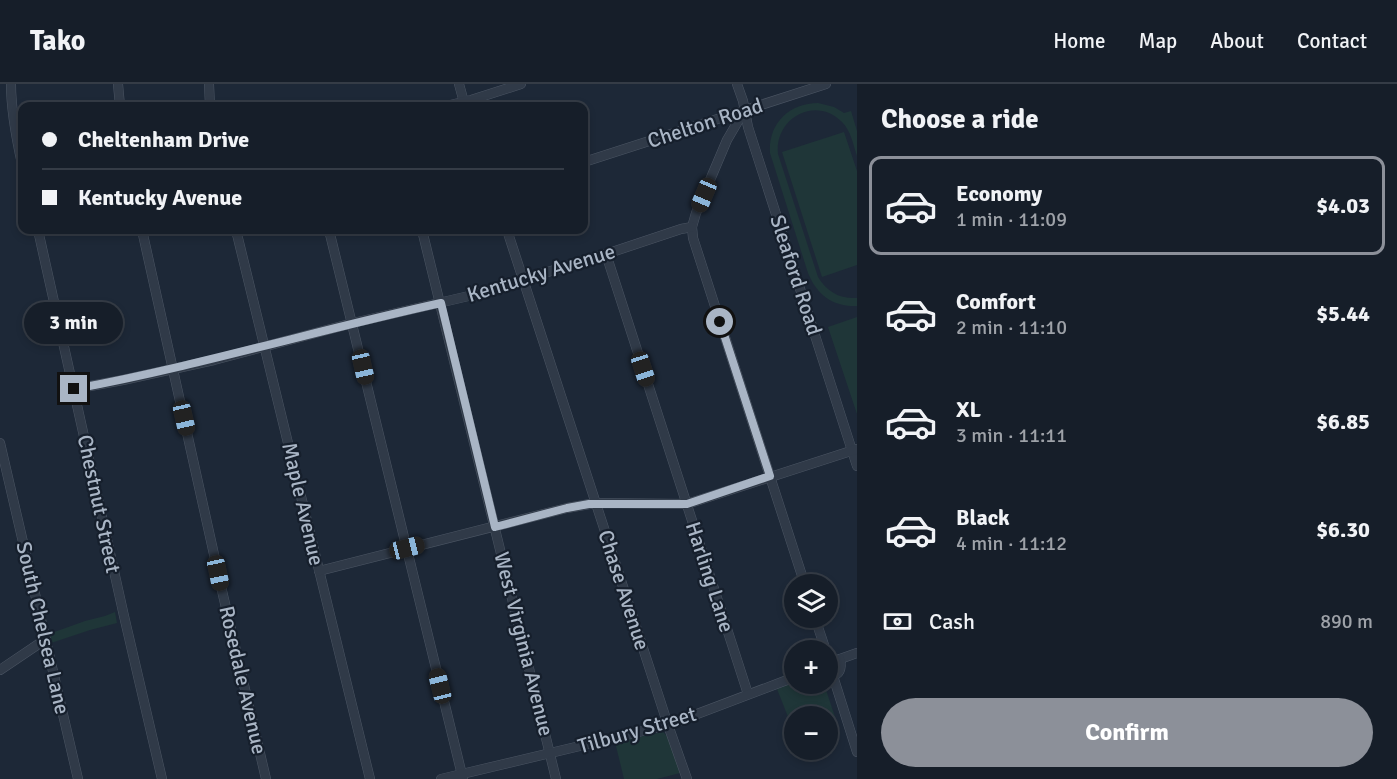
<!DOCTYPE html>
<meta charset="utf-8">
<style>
:root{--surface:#161e29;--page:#1f2731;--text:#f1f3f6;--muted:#9ea2a8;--line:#353c46;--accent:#8c9099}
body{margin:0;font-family:Signika,sans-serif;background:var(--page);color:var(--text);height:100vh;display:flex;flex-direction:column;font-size:22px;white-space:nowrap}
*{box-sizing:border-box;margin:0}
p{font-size:20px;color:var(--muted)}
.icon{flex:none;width:33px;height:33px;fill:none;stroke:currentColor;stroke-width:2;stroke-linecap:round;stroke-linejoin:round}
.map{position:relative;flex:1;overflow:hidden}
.drawer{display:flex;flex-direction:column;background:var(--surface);width:540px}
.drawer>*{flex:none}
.hud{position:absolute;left:18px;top:18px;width:570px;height:132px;border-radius:12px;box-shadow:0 3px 9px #0003,0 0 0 2px var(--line);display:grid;align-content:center;height:132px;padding:0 24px;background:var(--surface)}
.controls{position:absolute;left:784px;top:490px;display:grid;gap:12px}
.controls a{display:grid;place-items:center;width:54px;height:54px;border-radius:50%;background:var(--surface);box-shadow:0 3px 9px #0003,0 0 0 2px var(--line);font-size:30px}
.end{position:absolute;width:27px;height:27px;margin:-14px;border:8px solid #a9b5c5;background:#111;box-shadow:0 0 0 3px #111}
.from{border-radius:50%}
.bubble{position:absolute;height:42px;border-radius:21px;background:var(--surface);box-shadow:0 3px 9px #0003,0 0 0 2px var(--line);font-size:20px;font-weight:700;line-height:42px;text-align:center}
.car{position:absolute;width:18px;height:36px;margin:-18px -9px;border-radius:8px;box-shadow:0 0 4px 2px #0007;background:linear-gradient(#222 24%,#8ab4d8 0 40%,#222 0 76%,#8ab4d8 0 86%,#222 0)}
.hud b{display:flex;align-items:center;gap:21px;height:57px;font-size:22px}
.hud b+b{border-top:2px solid var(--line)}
.hud i{width:15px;height:15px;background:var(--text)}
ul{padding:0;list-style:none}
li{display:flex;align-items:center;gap:18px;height:99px;margin:0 12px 9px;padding:0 12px;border:3px solid transparent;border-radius:12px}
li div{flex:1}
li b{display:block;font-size:22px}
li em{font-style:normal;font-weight:700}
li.active{border-color:var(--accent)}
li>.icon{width:54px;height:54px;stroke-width:1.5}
h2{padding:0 24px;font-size:27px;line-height:72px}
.pay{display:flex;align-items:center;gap:15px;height:66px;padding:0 24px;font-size:22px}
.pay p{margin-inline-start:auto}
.action{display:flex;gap:12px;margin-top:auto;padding:12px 24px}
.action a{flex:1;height:69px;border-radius:36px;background:var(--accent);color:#fff;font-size:24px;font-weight:700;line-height:69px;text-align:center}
header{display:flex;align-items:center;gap:36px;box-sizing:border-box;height:84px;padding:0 30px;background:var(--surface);border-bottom:2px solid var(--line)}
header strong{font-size:28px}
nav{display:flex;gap:33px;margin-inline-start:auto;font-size:21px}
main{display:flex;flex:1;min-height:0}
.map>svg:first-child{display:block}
.green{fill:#1f3638}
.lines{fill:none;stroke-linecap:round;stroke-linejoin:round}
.minor-casing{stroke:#4b5563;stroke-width:10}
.minor{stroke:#303a48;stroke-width:9}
.route{stroke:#a9b5c5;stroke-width:8}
.labels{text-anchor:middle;stroke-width:4.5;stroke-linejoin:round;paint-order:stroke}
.street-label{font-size:21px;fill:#a9b5c5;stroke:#161f2c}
</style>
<header>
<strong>Tako</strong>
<nav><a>Home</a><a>Map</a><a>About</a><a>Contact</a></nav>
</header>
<main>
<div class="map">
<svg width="857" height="695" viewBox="0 0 857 695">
<rect width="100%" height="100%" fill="#1d2837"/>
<g class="green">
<path d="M818,19L834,23L844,29L851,27L857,47V72C853,60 851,47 842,38C816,11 774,34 778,70L818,193C827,208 840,215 857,214V222C833,223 817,211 808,189L770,69C768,40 789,19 818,19Z"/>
<path d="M844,48L857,87V181L822,193L782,68Z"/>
<path d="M857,233V330L828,243Z"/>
<path d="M115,528L117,539L90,546L48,560L46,551L85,537L105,532Z"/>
<path d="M795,598V600H824L835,633L828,635V633H795L794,648L777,605Z"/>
<path d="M663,648C672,655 676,678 680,689L657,695H624L615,658Z"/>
</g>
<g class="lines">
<g class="minor-casing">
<g id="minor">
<path d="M11,0C11,27 16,53 22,80"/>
<path d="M118,0L120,22"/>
<path d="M209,0L210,22"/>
<path d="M459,0L465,22"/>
<path d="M737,0L743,17L748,43L857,382"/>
<path d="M446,22L471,16L521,0"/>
<path d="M744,27L727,56L696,129L692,143L693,154L805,501"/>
<path d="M584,78L826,0"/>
<path d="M38,146L124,532L162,695"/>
<path d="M142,146L223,511L266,695"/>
<path d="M236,146C282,328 324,512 370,695"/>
<path d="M329,146L463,695"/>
<path d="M422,146L556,695"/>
<path d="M507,146L668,641L687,695"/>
<path d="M606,170L748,610"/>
<path d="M74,305L123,296L214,276L353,239L473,211L606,170L681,145L692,143"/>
<path d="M0,359L78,695"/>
<path d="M319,487L567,424L596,419L687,420L857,365"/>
<path d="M815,534L826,567"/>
<path d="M840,575L857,569"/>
<path d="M0,586L46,555"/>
<path d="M830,592C840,592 842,584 840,575"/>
<path d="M833,592L857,668"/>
<path d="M441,695L668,641L795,593"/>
</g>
</g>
<use href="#minor" class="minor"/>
</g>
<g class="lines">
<path class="route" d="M74,305C198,282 318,246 441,219L495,443L567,424L589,420H687L770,392L720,238"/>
</g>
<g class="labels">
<g class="street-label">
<text transform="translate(705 39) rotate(-18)" y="7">Chelton Road</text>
<text transform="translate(541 189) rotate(-17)" y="7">Kentucky Avenue</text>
<text transform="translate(796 191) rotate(72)" y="7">Sleaford Road</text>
<text transform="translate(99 420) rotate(78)" y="7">Chestnut Street</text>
<text transform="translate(303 420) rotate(77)" y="7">Maple Avenue</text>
<text transform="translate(710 493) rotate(72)" y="7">Harling Lane</text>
<text transform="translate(624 506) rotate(72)" y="7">Chase Avenue</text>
<text transform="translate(43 544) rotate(77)" y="7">South Chelsea Lane</text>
<text transform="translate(524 560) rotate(76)" y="7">West Virginia Avenue</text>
<text transform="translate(243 596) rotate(77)" y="7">Rosedale Avenue</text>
<text transform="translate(637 646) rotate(-16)" y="7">Tilbury Street</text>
</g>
</g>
</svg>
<div class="controls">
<a><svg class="icon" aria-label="layers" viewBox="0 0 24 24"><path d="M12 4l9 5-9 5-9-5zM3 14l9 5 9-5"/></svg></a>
<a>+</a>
<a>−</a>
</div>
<i class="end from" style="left:720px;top:238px"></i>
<i class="end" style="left:74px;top:305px"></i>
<div class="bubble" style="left:24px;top:218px;width:99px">3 min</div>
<i class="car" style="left:704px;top:111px;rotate:203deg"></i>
<i class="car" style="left:363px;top:283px;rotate:167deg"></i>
<i class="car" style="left:643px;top:285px;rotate:162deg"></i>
<i class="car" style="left:184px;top:334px;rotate:167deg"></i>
<i class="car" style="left:407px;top:464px;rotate:76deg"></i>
<i class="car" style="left:218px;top:489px;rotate:168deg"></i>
<i class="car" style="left:440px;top:602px;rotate:346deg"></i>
<div class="hud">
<b><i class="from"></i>Cheltenham Drive</b>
<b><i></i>Kentucky Avenue</b>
</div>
</div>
<section class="drawer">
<h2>Choose a ride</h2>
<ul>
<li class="active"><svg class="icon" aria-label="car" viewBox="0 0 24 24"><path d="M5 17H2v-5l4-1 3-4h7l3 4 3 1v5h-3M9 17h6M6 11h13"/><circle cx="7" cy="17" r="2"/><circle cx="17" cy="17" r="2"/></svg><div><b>Economy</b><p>1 min · 11:09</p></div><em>$4.03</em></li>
<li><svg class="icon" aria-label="car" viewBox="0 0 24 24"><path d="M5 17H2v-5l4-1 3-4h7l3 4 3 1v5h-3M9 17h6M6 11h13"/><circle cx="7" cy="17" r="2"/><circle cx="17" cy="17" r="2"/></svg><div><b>Comfort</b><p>2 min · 11:10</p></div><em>$5.44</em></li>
<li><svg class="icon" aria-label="car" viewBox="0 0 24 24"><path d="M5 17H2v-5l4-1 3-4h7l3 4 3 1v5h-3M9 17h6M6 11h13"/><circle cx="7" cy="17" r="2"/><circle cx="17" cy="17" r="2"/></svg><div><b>XL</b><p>3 min · 11:11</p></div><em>$6.85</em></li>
<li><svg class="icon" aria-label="car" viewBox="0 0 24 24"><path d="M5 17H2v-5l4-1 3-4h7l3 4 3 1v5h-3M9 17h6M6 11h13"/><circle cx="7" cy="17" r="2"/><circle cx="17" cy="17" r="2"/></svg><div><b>Black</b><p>4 min · 11:12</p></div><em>$6.30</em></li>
</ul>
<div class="pay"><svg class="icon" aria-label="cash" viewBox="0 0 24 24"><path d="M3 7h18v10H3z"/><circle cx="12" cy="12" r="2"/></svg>Cash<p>890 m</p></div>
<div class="action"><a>Confirm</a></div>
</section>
</main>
